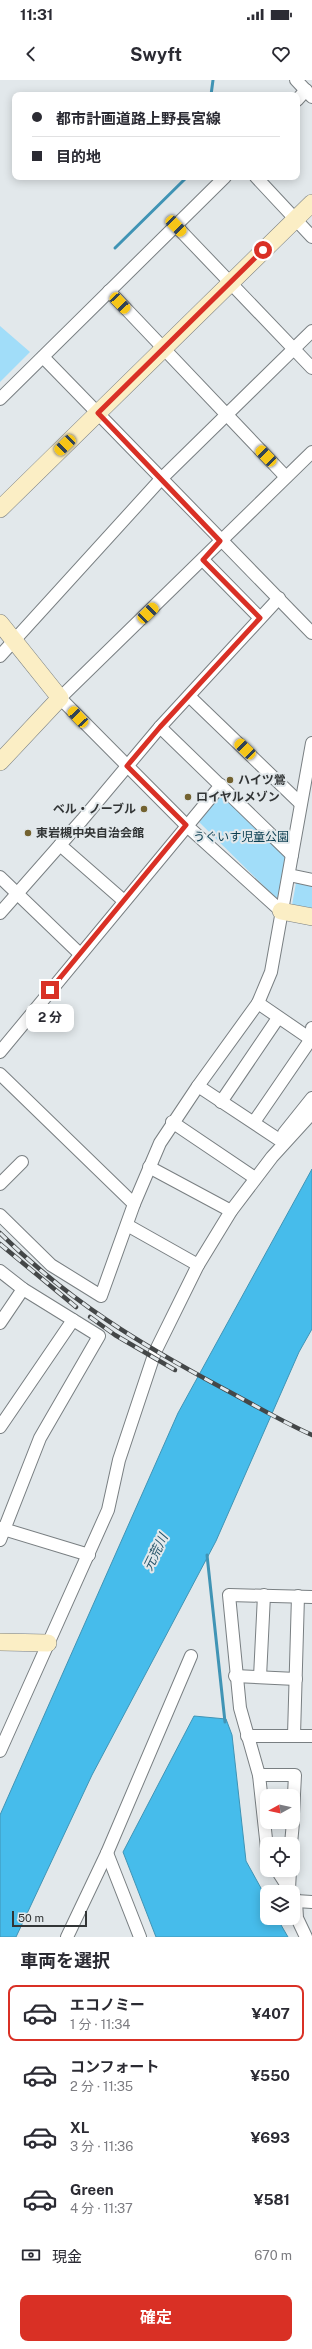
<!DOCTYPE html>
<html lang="ja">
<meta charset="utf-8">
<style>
:root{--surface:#fff;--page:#f7f7f7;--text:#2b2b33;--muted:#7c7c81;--line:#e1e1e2;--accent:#d93025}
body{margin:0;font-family:"Public Sans","Noto Sans JP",sans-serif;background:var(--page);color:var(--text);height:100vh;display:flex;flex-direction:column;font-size:15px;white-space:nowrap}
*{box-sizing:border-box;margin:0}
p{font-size:13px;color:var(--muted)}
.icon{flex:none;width:22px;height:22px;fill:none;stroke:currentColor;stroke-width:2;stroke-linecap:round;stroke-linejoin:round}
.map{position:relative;height:1857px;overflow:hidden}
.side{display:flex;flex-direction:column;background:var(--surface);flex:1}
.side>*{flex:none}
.hud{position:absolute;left:12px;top:12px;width:288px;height:88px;border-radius:8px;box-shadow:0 2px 10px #0003;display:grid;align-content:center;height:88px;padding:0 20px;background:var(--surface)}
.needle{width:26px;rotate:262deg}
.buttons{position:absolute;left:260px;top:1709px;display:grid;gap:8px}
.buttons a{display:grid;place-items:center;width:40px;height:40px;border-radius:8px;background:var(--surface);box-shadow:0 2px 10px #0003;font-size:20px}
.scale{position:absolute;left:12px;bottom:10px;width:75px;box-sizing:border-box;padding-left:4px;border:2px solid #323536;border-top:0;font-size:11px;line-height:14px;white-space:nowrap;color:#323536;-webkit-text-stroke:3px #e2e8eb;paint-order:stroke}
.end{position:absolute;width:18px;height:18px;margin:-9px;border:5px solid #d93025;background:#fff;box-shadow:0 0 0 2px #fff}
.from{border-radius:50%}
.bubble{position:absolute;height:28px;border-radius:8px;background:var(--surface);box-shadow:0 2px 10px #0003;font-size:13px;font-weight:700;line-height:28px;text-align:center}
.car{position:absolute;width:12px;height:24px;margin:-12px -6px;border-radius:5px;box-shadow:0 0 3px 1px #0007;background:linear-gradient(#f5c518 24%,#345 0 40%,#f5c518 0 76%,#345 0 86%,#f5c518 0)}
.hud b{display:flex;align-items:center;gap:14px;height:38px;font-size:15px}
.hud b+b{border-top:1px solid var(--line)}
.hud i{width:10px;height:10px;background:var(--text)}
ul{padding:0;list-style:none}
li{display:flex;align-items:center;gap:12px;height:56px;margin:0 8px 6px;padding:0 12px;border:2px solid transparent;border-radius:8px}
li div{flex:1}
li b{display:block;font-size:15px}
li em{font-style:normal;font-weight:700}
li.on{border-color:var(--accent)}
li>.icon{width:36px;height:36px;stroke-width:1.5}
h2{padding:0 20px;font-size:18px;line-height:48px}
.pay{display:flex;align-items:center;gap:10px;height:44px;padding:0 20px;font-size:15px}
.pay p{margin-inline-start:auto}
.button{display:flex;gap:8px;margin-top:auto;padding:8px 20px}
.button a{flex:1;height:46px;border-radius:8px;background:var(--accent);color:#fff;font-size:16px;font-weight:700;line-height:46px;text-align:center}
.status{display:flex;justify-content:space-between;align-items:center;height:28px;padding:0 20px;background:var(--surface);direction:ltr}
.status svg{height:11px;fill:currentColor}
header{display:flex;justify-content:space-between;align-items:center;height:52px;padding:0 20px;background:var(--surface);font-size:18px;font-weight:700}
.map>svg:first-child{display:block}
.green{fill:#a1ddf9}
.water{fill:#46bceb;stroke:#4094b5}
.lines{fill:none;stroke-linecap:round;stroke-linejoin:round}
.stream{stroke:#4094b5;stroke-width:3}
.street-casing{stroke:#797f82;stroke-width:14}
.secondary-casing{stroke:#797f82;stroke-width:18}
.street{stroke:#fff;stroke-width:12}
.secondary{stroke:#fbeec5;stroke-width:17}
.rail-casing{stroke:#444748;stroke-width:4.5}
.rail{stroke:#e2e8eb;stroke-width:3;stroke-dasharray:9;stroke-linecap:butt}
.route{stroke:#d93025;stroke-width:5}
.poi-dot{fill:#736230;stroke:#e2e8eb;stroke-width:1.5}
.labels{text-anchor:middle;stroke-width:4;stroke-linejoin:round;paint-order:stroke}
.poi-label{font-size:12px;font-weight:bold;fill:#323536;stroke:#e2e8eb;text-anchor:start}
.park-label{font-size:12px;fill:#093d50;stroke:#e2e8eb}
.water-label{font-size:13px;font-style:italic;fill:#255469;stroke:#e2e8eb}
</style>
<div class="status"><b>11:31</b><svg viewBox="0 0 49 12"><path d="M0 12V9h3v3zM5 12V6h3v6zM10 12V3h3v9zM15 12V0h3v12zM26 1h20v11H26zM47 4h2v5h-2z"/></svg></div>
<header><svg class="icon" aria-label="back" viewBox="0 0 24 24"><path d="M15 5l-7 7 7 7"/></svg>Swyft<svg class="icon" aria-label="heart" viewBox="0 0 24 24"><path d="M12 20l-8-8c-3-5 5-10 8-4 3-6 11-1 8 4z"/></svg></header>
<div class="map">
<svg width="312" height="1857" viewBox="0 0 312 1857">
<rect width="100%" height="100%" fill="#e2e8eb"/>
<g class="green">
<path d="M0,246L30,272L0,302Z"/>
<path d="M222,713L286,776L278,817L276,818L196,739Z"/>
<path d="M296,803L312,805V828L292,825Z"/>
</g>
<g class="water">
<path d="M312,1089V1249L299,1272L216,1461L92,1695L16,1857H0V1735L178,1333Z"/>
<path d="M194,1636L226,1639L232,1655L246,1781L267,1819V1838H277L288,1857H156L123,1772Z"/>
</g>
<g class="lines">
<g class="stream">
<path d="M211,15L213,0"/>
<path d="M115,168L187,97"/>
<path d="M207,1475L225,1642"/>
</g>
<g class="street-casing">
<g id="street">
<path d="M296,0L312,17"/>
<path d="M297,20L306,10"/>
<path d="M256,97L312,157"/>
<path d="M176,146L312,288"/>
<path d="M109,211L286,397"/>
<path d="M43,277L312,553"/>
<path d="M0,319L225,97"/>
<path d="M203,480L260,538"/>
<path d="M0,576L161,399L312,251"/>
<path d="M189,616L300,723"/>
<path d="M160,647L292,775"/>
<path d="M60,765L124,821"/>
<path d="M289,795L312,800"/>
<path d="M0,797L80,874"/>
<path d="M281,831L186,745L60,618L312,372"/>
<path d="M0,833L82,740L160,647L279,518"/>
<path d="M258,923L312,960"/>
<path d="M0,972L221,705"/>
<path d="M0,994L134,1124"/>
<path d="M198,1006L278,1059"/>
<path d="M221,1022L278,938"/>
<path d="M172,1042L255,1098"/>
<path d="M254,1042L311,959L312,948"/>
<path d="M284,1053L312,1018"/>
<path d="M149,1087L231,1131"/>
<path d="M0,1104L22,1082"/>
<path d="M0,1135L51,1185L101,1216L134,1124L160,1063L198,1006L258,923L271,892L312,663"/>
<path d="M127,1145L198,1185"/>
<path d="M0,1191L23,1209L99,1256L40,1358L0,1460"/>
<path d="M0,1243L23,1209"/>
<path d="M0,1347L73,1240"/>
<path d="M0,1448L89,1475"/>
<path d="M235,1596L296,1599"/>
<path d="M260,1597L264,1515"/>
<path d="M294,1655L298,1516"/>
<path d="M247,1656H312"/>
<path d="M0,1671L108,1430L119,1380L155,1272L198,1185L231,1131L272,1077L312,1033"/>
<path d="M259,1695H295L293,1734"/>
<path d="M291,1764L293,1742"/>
<path d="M267,1768L259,1695L240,1628L229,1515L312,1517"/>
<path d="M107,1773L140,1857"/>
<path d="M277,1790L291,1812"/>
<path d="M289,1809L290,1790"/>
<path d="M293,1815L296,1821L297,1838L306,1857"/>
<path d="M296,1821L312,1822"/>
<path d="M67,1857L107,1773L191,1576"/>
</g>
</g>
<g class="secondary-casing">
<g id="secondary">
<path d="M0,429L312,123"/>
<path d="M0,543L60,618L0,682"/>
<path d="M281,831L312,837"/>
<path d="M0,1562L48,1563"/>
</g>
</g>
<use href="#street" class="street"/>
<use href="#secondary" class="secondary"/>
<g class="rail-casing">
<g id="rail">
<path d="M0,1153C70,1222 140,1264 226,1310C254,1325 283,1342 312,1355"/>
<path d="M0,1164L76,1227"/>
<path d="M90,1237L115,1255L175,1290"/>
</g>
</g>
<use href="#rail" class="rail"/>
</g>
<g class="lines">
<path class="route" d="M50,910L186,745L127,686L160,647L260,538L203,480L220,461L98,333L263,170"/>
</g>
<g class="poi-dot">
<circle cx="230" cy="700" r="4"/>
<circle cx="188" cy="717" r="4"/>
<circle cx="144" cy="729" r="4"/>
<circle cx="28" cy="753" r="4"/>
</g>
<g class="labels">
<g class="poi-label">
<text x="238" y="704">ハイツ鶯</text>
<text x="196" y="721">ロイヤルメゾン</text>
<text x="136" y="733" text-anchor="end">ベル・ノーブル</text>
<text x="36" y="757">東岩槻中央自治会館</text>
</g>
<g class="park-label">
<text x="241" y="761">うぐいす児童公園</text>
</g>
<g class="water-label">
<text transform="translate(155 1472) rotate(-64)" y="5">元荒川</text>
</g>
</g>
</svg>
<div class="buttons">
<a><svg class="needle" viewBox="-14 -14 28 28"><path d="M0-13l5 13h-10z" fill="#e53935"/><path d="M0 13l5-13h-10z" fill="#7c7c81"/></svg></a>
<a><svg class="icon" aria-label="locate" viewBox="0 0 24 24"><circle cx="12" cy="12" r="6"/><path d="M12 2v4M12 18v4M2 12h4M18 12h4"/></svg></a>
<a><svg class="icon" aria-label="layers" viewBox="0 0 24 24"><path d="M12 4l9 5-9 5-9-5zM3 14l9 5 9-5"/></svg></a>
</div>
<div class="scale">50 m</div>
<i class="end from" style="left:263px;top:170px"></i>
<i class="end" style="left:50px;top:910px"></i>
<div class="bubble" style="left:26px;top:924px;width:48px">2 分</div>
<i class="car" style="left:176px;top:146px;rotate:136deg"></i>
<i class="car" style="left:120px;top:223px;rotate:137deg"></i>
<i class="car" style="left:65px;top:365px;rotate:226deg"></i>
<i class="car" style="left:266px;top:376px;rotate:316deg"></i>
<i class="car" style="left:148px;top:533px;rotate:46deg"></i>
<i class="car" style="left:78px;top:637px;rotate:317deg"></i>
<i class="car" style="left:245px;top:669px;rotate:314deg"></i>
<div class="hud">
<b><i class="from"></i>都市計画道路上野長宮線</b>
<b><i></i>目的地</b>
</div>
</div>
<section class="side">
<h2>車両を選択</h2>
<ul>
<li class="on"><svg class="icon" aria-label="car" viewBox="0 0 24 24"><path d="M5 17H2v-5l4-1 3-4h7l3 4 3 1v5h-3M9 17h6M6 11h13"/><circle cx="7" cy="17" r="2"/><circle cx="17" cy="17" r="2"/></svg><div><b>エコノミー</b><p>1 分 · 11:34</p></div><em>¥407</em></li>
<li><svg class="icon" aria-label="car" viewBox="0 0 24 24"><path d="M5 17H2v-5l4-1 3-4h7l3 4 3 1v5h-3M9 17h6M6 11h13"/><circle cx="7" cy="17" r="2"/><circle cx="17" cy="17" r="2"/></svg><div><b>コンフォート</b><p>2 分 · 11:35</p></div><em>¥550</em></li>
<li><svg class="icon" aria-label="car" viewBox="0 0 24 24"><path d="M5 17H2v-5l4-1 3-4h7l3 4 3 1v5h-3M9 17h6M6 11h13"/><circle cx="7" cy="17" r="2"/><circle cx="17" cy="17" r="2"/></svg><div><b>XL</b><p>3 分 · 11:36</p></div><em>¥693</em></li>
<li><svg class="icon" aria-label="car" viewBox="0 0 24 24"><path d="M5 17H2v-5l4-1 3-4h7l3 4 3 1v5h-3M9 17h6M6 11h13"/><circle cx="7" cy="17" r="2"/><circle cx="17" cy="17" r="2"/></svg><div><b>Green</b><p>4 分 · 11:37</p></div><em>¥581</em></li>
</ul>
<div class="pay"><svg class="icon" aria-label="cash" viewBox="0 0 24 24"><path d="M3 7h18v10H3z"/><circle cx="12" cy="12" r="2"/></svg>現金<p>670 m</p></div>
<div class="button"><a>確定</a></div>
</section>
